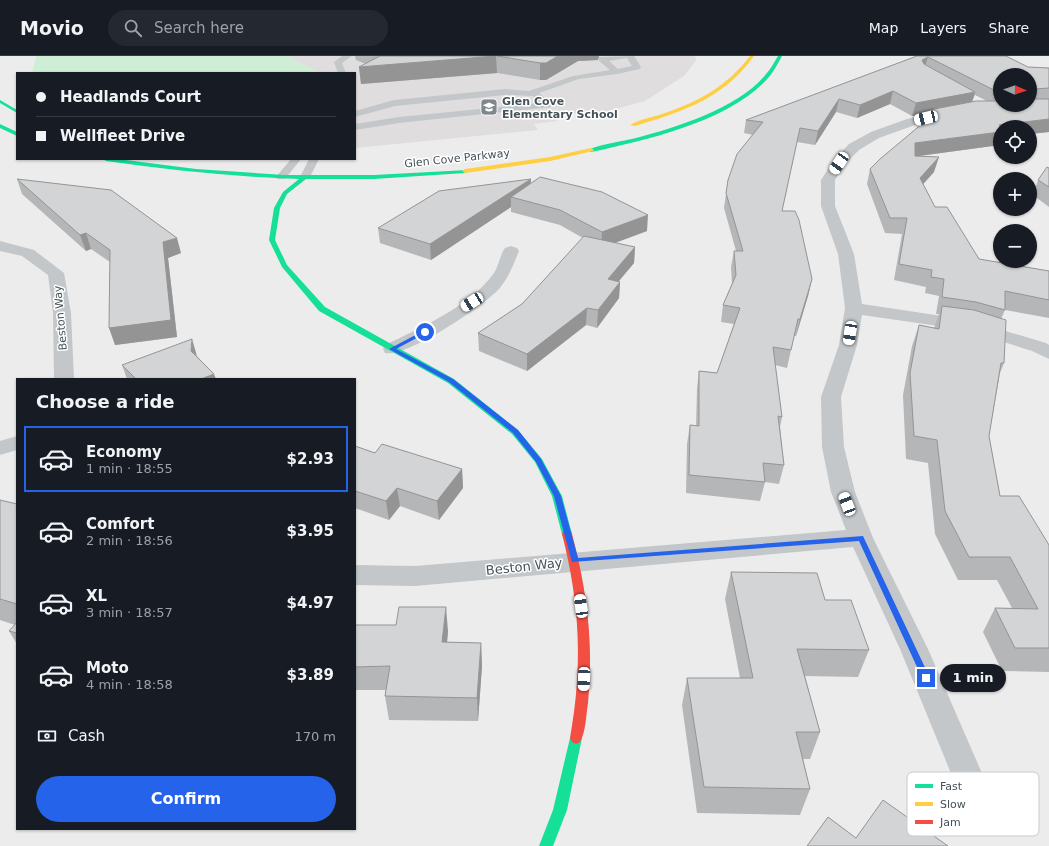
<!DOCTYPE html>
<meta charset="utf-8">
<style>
:root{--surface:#171b24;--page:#242831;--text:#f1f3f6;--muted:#9ea1a6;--line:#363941;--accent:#2563eb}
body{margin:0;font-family:"DejaVu Sans",sans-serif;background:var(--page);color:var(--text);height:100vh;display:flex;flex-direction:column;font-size:15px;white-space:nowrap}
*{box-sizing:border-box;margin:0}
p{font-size:13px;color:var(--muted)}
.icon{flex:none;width:22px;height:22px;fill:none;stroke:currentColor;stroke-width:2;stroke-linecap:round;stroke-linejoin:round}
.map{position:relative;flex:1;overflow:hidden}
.drawer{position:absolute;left:16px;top:322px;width:340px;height:452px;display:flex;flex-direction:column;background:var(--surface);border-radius:0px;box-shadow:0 1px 3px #0004}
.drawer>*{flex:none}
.top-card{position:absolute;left:16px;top:16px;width:340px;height:88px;border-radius:0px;box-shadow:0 1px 3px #0004;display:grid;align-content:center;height:88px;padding:0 20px;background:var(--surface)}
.needle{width:26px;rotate:92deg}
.controls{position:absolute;left:993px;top:12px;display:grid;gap:8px}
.controls a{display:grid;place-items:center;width:44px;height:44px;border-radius:50%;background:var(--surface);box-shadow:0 1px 3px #0004;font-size:20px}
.end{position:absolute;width:18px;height:18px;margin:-9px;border:5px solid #2563eb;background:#fff;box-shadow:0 0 0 2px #fff}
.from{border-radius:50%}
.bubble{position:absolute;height:28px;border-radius:14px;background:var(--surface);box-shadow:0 1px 3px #0004;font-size:13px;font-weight:600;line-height:28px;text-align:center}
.car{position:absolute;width:12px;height:24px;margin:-12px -6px;border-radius:5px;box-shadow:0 0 3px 1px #0007;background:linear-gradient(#fff 24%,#345 0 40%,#fff 0 76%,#345 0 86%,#fff 0)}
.top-card b{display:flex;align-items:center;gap:14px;height:38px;font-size:15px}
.top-card b+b{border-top:1px solid var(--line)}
.top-card i{width:10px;height:10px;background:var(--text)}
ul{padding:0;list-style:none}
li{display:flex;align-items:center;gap:12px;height:66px;margin:0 8px 6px;padding:0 12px;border:2px solid transparent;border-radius:0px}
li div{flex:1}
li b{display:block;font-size:15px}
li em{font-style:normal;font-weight:600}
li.active{border-color:var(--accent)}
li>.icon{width:36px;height:36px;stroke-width:1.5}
h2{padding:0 20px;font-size:18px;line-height:48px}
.pay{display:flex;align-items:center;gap:10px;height:44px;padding:0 20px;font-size:15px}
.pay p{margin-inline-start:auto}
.button{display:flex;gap:8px;margin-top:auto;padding:8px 20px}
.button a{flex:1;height:46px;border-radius:24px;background:var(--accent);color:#fff;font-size:16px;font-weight:600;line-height:46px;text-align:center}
header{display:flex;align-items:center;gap:24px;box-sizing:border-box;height:56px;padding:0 20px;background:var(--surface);border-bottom:1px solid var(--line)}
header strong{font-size:19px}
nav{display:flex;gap:22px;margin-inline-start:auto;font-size:14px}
.search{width:280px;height:36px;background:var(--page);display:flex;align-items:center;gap:10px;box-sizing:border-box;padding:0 14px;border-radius:22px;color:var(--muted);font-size:15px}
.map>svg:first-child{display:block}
.education{fill:#e0ddde}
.green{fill:#cfeed6}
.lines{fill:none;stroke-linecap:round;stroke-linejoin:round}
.lane{fill:#c3c7c9;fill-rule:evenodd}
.street{fill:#c3c7c9;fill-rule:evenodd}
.fast{fill:#16e098;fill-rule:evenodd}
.slow{fill:#ffcf43;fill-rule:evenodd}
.jam{fill:#f24e42;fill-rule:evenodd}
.wall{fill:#b5b6b7;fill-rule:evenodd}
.shaded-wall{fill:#949495}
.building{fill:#d3d4d5;stroke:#949495}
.route{fill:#2563eb}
.labels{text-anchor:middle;stroke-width:3;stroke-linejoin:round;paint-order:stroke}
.far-poi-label{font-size:11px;font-weight:bold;fill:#445259;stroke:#fff;text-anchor:start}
.far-street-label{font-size:11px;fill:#445259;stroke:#fff}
.street-label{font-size:13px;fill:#445259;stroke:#fff}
.key{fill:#fff;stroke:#c7cbcd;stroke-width:1}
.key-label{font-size:11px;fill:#445259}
</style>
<header>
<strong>Movio</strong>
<div class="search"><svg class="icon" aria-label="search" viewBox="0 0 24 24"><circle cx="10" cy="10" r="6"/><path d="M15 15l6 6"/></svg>Search here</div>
<nav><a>Map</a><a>Layers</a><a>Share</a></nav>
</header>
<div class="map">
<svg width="1049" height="790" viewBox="0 0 1049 790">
<rect width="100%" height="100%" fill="#edecec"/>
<path class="education" d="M290,0H694L697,3L684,20L645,45L600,57L563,58L557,65L534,68L538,74L355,92V17H320L291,3Z"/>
<path class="green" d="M36,0H290L291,3L320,17H32Z"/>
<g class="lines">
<g class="lane">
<path d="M342,0H352L342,7L346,17H338L334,6Z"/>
<path d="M634,0L641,11L640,13L617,18L579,23L539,37L551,47V51L399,67L355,74V68L399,61L540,47L533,40L505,39L395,50L355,61V55L394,44L505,33L529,35L573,20L610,14L599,5V1ZM627,2L632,10L618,13L609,5Z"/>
<path d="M291,103H301L285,123H277L276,121Z"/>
<path d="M309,103H319L309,123H301L300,121Z"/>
</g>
<g class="street">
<path d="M956,52L962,56L960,59L915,69L879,82L859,94L844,109L835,124V150L854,198L862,248L969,264L1046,287L1049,289V303L1032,295L966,274L862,259L857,289L841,341L844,391L855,436L873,482L928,593L984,722L979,732L968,737L957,732L900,593L853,491L415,530L355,529V509L415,510L846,474L831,436L822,391L821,341L839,289L845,252L838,198L821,150V124L834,104L849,88L871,76L907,63Z"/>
<path d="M0,185L34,194L64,217L71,257L74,323H54L53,257L48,219L22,200L0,195Z"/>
<path d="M511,190L517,192L519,195C513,209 509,221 499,233C483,250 407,302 385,297L383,293L385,289C420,272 471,250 494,217C499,209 500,199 505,192Z"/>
<path d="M17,380V394L0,399V385Z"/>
</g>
<g class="fast">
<path d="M778,0H782C778,7 774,15 769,21C731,65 646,84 591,96L588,94C597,89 624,85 636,82C675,72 741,51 766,18C771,13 774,6 778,0Z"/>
<path d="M0,44L17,54V57L0,47Z"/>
<path d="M0,68L17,76V80L0,72Z"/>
<path d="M103,103H118L196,113L285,119H374L467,114V116L465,117L374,123H306L287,138L280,152L275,184L287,209L325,251L454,323L518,374L542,403L562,440L572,478L571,481H563L562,478L552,440L535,406L512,378L448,327L319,255L282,211L269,184L274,152L283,136L299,123C235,121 170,114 106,105Z"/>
<path d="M576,676L580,678L582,682L567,754L553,790H539L553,754L570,682L572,678Z"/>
</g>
<g class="slow">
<path d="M750,0H754C723,43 684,55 635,70L630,69C640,63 654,61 665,57C700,45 727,30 750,0Z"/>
<path d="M591,92L594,94L593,95L550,105L465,117L462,115L465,113L550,101Z"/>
</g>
<path class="jam" d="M567,474L571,475L572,478C587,534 594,589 588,647C586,659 586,675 580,686L576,688L572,686L570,682C583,611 580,548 562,478L563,475Z"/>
</g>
<g class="wall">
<path d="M355,0H599L598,4L578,5L546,24H540L497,17L361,28L359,11L366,8L356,4Z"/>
<path d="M917,0L1028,11L1049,12V76L1030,78V71H1000V89L919,100L934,116L923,128L935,151L979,203L1049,215V262L1005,254L1001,263L1004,307L1000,317L989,380L1000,440L1049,489V616L1002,615L983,576L995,552H1012L997,524H958L935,478L928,407L906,403L903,339L912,290L919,269L934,272L939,258H936L939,240L925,237L926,231L894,224L902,178L885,177L867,128L870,113L926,65L928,57L912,60L890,48L857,62L836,56L815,89L797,86L782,155L812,223L808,240L796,280H794L787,312L775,309L782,361L780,371L784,409L779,428L765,426L760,445L686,437L687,388L690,369L696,370L697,333L699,315L717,317L734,268L721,266L723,249L732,228L731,211L734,195H736L724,152L728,124L753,79L744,77L746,64ZM1000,19H1030V49H1000ZM975,39L987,45L972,46Z"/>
<path d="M1049,112V151L1033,139L1038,124Z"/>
<path d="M17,123L181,197L168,202L177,281L115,289L110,206L91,193L86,195L22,138Z"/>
<path d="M531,123L530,128L647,175L615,187L635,191L634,207L619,225L620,226L619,242L597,272L586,269L527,315L479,295L478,277L522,248L583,182L560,169L511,156V151L431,204L380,187L378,172Z"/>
<path d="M197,300L216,323H127L122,309Z"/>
<path d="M355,390L375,397L462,413L463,432L439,464L400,450L389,464L355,452Z"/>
<path d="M0,444L17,448V588L9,575L15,569L0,564Z"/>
<path d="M731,516L825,544L869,594L858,621L805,620L820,676L810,703H803L810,733L800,759L697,757L682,649L687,622H740L725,543Z"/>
<path d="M355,569L448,575L447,586L481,587L482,610L478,665L389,664L385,640L386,634H355Z"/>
</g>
<g class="shaded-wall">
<path d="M496,0L497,17L361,28L359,11Z"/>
<path d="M558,0H599L598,4L578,5L546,24H540V7Z"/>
<path d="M928,1L924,13L922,4Z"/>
<path d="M1035,33L1030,45V43L1033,35Z"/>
<path d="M893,35L890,48L857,62L860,49Z"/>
<path d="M975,36L971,49L929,54L928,57L912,60L916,47Z"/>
<path d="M839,43L836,56L815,89L818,75Z"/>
<path d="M1049,63V76L1030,78V71H1000V89L911,101L915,87L999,69Z"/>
<path d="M939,101L934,116L916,136L920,122Z"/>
<path d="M531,123L530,138L511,141V151L431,204L430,188Z"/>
<path d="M648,159L647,175L601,192L602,176Z"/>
<path d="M86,177L91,193L86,195L80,179Z"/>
<path d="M177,182L181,197L168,202L177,281L115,289L109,272L163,186Z"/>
<path d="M635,191L634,207L607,239L608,223Z"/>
<path d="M812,223L808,240L796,280L800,263Z"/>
<path d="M620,226L619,242L597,272L598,254Z"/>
<path d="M587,252L586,269L527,315V298Z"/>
<path d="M192,283L197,300L191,295Z"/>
<path d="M214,318L216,323H201Z"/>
<path d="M462,413L463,432L439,464L437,445Z"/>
<path d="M397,432L400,450L389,464L386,445Z"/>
<path d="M446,551L448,575L445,610L442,586Z"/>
<path d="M481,587L482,610L478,665L477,642Z"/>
</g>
<g class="building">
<path d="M380,0H496L359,11Z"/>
<path d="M497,0H558L546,7H540Z"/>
<path d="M917,0H1006L1028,11L1049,12V32L1035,33L1033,35H1030V19H1000V35H996L928,1L922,4L924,8L975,36L916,47L893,35L860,49L839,43L818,75L800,72L782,155H795L799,164L812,223L800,263H798L791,294L773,291L782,361L778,360L784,409L763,407L765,426L689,419L690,369L699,370V315L717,317L740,252L723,249L736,219L734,195H743L726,137L728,124L737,98L763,66L746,64Z"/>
<path d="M1030,43H1049V63L999,69L1002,71H1000V76L915,87V100L939,101L920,122L935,151H947L979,203L1049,215V244L1005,235V254L976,246L942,241L944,223L931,221L932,214L899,208L907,162H890L870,113L880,103L935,57L929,54L976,45H1000V49H1030Z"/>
<path d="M1047,111L1049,112V131L1038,124Z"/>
<path d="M540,121L602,136L648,159L602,176L560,154L511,141Z"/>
<path d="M17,123L111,134L177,182L163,186L171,264L109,272L110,194L86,177L80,179Z"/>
<path d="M531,123L430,188L378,172L439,135Z"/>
<path d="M584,180L635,191L608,223L620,226L598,254L587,252L527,298L478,277L522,248Z"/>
<path d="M942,250L974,254L1006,264L1004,307H1001L989,380L1000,440H1019L1049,489V592H1015L995,552L1038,553L1010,501H969L945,455L937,384L914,380L910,317L919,269L939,273Z"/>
<path d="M192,283L191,295L214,318L201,323H136L122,309Z"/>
<path d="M382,388L462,413L437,445L397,432L386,445L355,435V390L375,397Z"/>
<path d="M0,444L17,448V548L0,543Z"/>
<path d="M731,516L817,517L825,544H851L869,594L797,593L820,676H796L810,733L704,731L687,622H753Z"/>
<path d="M399,551H446L442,586L481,587L477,642L385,640L390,610L355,611V569H396Z"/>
<path d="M17,566V577L9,575Z"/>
<path d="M883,744L948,790H807L828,761L856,782Z"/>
</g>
<path class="route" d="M423,275L428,276L396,293L453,323L518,374L541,403L561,440L578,502L863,480L930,622L929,624H923L859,485L572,506L554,440L536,406L513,377L449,326L389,293Z"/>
<defs>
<g id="school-square" transform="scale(0.9)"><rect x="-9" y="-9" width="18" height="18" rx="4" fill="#7f888c" stroke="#fff"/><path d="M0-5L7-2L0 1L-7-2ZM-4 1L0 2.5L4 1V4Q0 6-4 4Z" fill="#fff"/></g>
</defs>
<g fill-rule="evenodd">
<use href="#school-square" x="489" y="51"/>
</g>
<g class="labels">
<g class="far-poi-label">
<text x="502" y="49">Glen Cove<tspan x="502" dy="13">Elementary School</tspan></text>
</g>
<g class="far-street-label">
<text transform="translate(457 102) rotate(-6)" y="4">Glen Cove Parkway</text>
<text transform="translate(60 262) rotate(-95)" y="4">Beston Way</text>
</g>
<g class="street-label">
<text transform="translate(524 510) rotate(-6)" y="5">Beston Way</text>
</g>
</g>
<rect x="907" y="716" width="132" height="64" rx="6" class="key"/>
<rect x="915" y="728" width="18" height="4" fill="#16e098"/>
<rect x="915" y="746" width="18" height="4" fill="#ffcf43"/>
<rect x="915" y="764" width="18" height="4" fill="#f24e42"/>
<g class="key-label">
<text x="940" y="734">Fast</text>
<text x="940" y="752">Slow</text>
<text x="940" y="770">Jam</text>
</g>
</svg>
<div class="controls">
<a><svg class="needle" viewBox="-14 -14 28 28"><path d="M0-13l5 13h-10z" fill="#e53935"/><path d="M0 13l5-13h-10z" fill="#9ea1a6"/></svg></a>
<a><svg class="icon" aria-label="locate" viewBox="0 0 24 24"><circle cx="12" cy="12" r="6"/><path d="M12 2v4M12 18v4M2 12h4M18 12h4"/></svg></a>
<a>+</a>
<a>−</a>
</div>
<i class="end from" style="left:425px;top:276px"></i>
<i class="end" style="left:926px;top:622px"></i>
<div class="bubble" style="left:940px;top:608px;width:66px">1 min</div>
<i class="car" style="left:926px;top:62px;rotate:257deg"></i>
<i class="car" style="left:839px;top:107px;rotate:214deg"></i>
<i class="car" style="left:472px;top:246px;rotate:238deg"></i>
<i class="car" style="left:850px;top:277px;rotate:189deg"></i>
<i class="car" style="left:847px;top:448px;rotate:339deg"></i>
<i class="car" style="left:581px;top:550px;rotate:352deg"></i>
<i class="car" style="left:584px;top:623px;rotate:182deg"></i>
<div class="top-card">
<b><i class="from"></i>Headlands Court</b>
<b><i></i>Wellfleet Drive</b>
</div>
<section class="drawer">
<h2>Choose a ride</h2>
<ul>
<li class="active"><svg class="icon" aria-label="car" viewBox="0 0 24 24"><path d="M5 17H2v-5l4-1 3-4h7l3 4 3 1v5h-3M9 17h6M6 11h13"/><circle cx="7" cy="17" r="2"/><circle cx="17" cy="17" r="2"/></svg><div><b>Economy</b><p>1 min · 18:55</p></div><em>$2.93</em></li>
<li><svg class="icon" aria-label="car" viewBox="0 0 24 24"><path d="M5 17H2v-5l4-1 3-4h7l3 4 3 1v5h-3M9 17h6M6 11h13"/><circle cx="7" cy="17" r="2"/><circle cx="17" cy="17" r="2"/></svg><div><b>Comfort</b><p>2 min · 18:56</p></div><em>$3.95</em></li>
<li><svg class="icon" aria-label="car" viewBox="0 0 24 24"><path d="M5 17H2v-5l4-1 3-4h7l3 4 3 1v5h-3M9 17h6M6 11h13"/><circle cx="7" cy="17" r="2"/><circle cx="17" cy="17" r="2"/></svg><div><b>XL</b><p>3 min · 18:57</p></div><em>$4.97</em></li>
<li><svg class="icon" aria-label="car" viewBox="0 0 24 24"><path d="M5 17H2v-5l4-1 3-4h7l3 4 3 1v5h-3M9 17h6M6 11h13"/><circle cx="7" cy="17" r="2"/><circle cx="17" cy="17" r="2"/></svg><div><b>Moto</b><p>4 min · 18:58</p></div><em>$3.89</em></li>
</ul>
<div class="pay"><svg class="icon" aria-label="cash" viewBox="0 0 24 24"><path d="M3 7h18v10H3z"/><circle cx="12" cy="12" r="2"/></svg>Cash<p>170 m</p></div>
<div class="button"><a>Confirm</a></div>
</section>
</div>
